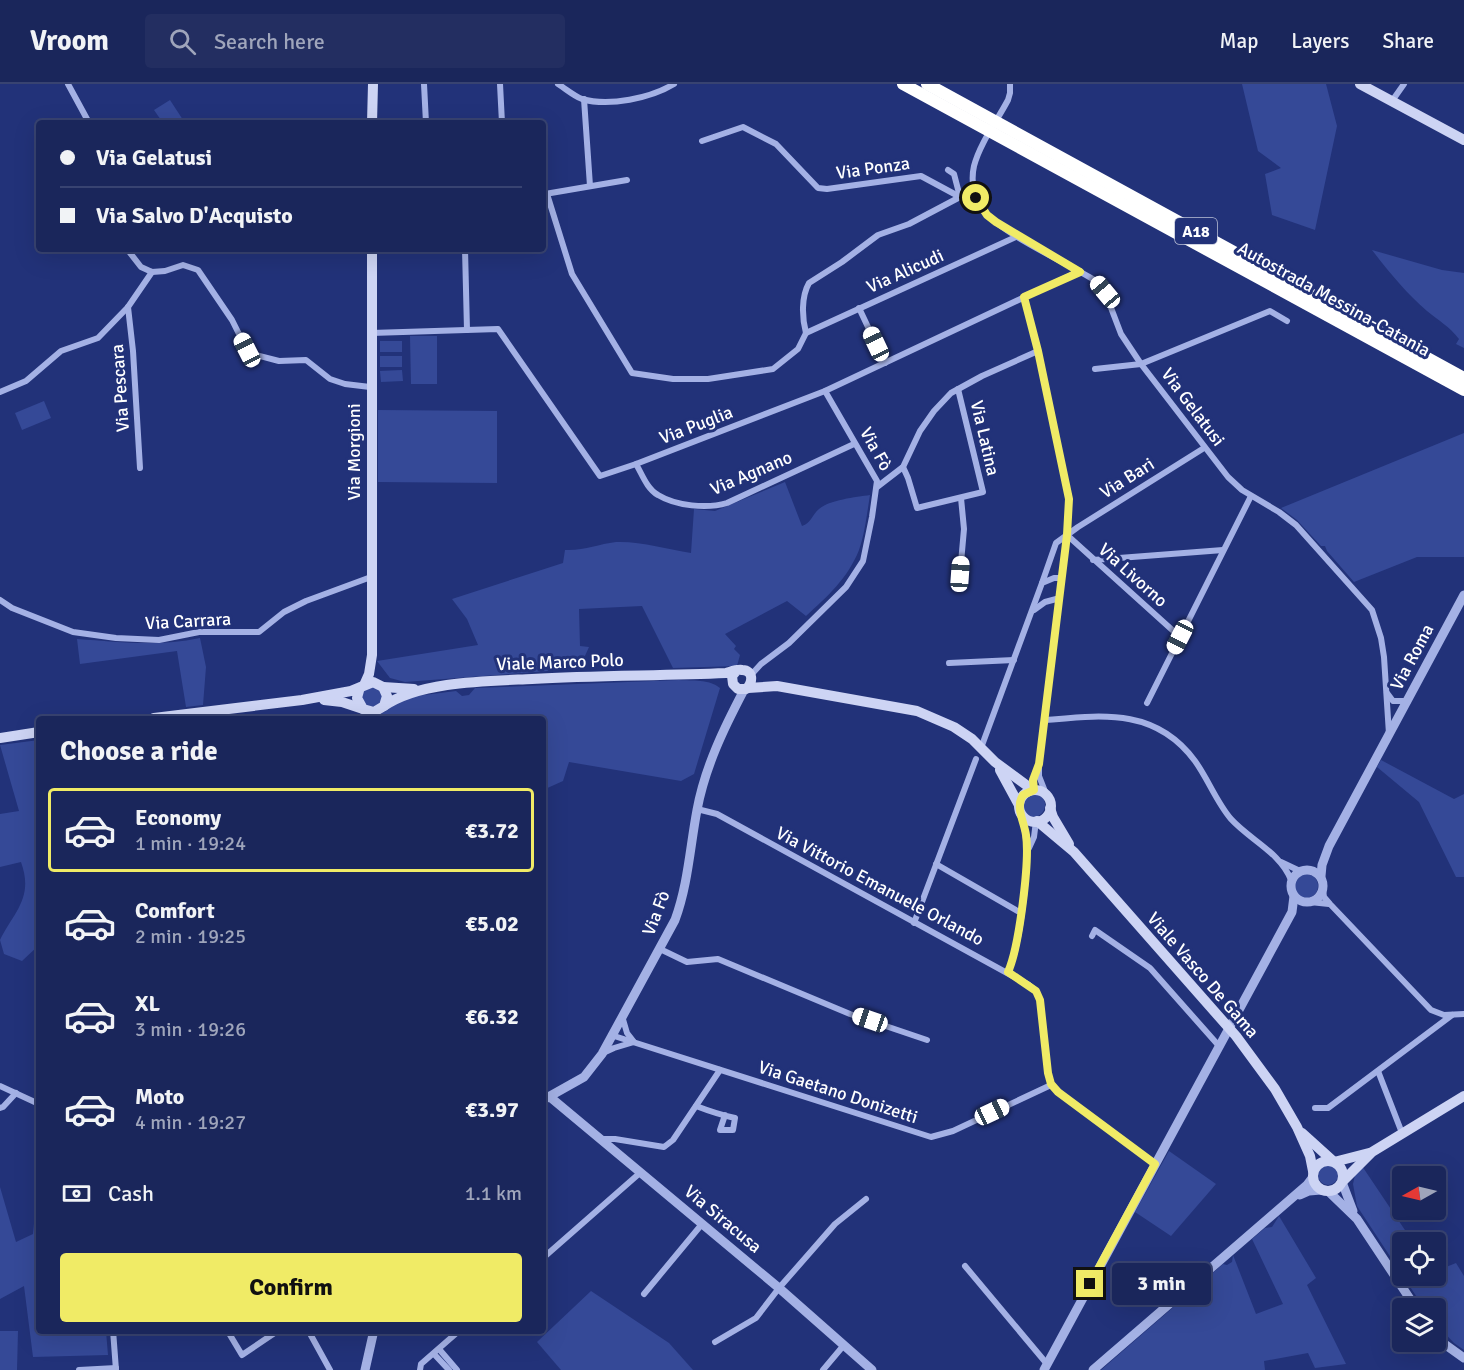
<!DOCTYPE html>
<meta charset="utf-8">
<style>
:root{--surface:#1a265b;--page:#232e61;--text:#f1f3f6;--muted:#9fa5bb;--line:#384371;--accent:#f0eb66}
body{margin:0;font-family:Signika,sans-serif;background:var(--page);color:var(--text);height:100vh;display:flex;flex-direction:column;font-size:22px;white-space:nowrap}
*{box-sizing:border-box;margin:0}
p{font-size:20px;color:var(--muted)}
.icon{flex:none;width:33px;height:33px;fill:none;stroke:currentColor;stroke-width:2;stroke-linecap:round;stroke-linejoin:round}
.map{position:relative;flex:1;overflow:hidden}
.side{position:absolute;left:36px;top:632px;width:510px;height:618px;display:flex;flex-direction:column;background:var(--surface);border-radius:6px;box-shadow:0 6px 24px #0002,0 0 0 2px var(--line)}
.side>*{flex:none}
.top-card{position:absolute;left:36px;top:36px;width:510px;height:132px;border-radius:6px;box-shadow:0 6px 24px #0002,0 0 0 2px var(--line);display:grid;align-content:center;height:132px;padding:0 24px;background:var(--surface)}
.needle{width:39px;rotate:262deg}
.tools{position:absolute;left:1392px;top:1082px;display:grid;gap:12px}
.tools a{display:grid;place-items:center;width:54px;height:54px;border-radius:6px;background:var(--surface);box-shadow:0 6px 24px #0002,0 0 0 2px var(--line);font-size:30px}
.end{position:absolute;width:27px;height:27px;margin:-14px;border:8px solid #f0eb66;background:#111;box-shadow:0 0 0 3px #111}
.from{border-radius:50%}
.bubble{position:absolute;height:42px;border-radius:6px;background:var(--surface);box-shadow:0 6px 24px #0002,0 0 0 2px var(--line);font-size:20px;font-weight:700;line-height:42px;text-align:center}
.car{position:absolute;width:18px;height:36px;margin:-18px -9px;border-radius:8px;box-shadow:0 0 4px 2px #0007;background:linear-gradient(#fff 24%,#345 0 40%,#fff 0 76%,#345 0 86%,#fff 0)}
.top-card b{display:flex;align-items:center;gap:21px;height:57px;font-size:22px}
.top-card b+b{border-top:2px solid var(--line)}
.top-card i{width:15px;height:15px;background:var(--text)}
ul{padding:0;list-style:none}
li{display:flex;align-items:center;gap:18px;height:84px;margin:0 12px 9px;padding:0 12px;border:3px solid transparent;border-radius:6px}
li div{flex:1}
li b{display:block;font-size:22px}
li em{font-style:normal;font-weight:700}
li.selected{border-color:var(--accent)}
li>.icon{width:54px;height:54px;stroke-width:1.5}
h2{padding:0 24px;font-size:27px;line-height:72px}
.pay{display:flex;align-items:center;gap:15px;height:66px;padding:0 24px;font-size:22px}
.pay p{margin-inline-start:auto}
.button{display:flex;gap:12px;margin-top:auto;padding:12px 24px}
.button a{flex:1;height:69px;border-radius:6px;background:var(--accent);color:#111;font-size:24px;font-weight:700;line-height:69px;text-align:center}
header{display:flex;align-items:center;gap:36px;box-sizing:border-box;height:84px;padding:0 30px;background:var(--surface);border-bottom:2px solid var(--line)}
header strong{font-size:28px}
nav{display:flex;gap:33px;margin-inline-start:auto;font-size:21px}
.search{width:420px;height:54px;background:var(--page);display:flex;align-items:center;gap:15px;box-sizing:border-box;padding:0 21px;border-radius:6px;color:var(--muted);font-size:22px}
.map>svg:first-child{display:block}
.green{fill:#354997}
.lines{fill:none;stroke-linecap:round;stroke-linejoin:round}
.minor{stroke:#a4b1e5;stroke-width:6}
.tertiary{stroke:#a4b1e5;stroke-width:9}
.secondary{stroke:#cdd4f4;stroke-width:10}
.motorway{stroke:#fff;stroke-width:12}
.route{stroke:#f0eb66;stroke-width:8}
.labels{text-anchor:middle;stroke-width:6;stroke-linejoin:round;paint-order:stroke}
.shield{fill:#223279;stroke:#bdc2d7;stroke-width:1.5}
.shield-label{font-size:16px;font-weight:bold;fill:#fff}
.street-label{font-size:18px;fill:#fff;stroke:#223279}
</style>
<header>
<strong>Vroom</strong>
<div class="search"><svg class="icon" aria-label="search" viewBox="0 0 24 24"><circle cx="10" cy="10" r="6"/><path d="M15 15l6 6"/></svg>Search here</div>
<nav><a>Map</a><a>Layers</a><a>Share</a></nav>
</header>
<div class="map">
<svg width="1464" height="1286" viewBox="0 0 1464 1286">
<rect width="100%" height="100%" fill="#223279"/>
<g class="green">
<path d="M1242,0H1326L1337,42L1315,146L1272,131L1265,90L1281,84L1258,67Z"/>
<path d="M170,16L185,39H163L154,26Z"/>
<path d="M1372,166L1442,186L1464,189V264L1456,260L1459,255C1449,242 1439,237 1427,227C1406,209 1389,188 1372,166Z"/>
<path d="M410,252H437V300H411Z"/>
<rect x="380" y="257" width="22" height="11"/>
<rect x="380" y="272" width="22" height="11"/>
<path d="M402,286L403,297L381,298L380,287Z"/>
<path d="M44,317L51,334L22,346L15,329Z"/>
<path d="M378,326L497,327V399L378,398Z"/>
<path d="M1464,349V473H1417L1354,498L1327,467L1325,462H1321L1297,436L1281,424Z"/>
<path d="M785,398L802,442C811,439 812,431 819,425C829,416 856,413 870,411C867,429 865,449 859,466C848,494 827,513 806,532L787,517L725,550L736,562L734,565L740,571L737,582L673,584L642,522L579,525L580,562L589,563L580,583L574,585L405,598L390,594L377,577L478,561L467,535L452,515L563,479L565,466C584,467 598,460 616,458C640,457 667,465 691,469L694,425L715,427Z"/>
<path d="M200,554L206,583L203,621L186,623L177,567L80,580L77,555C120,558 157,563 200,554Z"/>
<path d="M679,596C692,597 709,595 720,604L694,690L681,697L569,678L563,697L543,706V634H380L382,628L408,613L456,607L462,612L469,611L475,604Z"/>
<path d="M376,601L384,613L377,623L365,622L360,608Z"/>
<path d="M39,656V861L22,877L4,870L0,856C14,828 34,814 21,778L0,783V730L19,727L0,661Z"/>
<path d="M1381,676L1454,715L1464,710V793H1456L1419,718L1377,683Z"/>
<circle cx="1033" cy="721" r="12"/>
<circle cx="1306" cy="802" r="12"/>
<path d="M1169,1067L1216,1100L1171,1152L1135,1128Z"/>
<circle cx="1328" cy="1091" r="10"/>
<path d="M1362,1082L1413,1158H1402V1191H1436V1187L1456,1179L1464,1192V1266L1454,1259L1436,1240V1224H1424L1357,1122L1353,1100L1355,1091Z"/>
<path d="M38,1098L39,1246L106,1247L108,1271L33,1273L24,1202L0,1215V1103L16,1158L33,1150Z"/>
<path d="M1279,1132L1316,1194L1307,1201L1346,1280L1315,1284L1308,1269L1264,1277L1265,1286H1101L1223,1180L1227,1181L1232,1178L1233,1171L1256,1230L1283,1220L1252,1155L1265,1144L1272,1143Z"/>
<path d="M591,1207L669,1259L693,1286H561L537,1258Z"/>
<path d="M0,1247H18L17,1286H0Z"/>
</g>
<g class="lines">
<g class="minor">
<path d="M68,0L87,35"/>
<path d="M424,0L426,39"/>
<path d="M500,0L502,39"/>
<path d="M558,0C566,5 574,12 582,15C609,23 651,14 674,0"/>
<path d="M1010,0V9L1008,16C997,37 980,59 974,82C971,95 973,111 980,122C996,148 1068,179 1096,197L1105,208L1121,250L1141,280L1228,393L1242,406L1279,428L1296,441L1372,526L1381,554L1384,573L1389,650"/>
<path d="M584,15L590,102"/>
<path d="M1392,17L1404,0"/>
<path d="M702,57L743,43L776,60L818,104L827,105L921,92L960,113"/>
<path d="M948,86L954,90L960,113"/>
<path d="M545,110L627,96"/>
<path d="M547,110L572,190L632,289L673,295H708L773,285L798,265L806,249"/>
<path d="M127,165L141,183L152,188L165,187L183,181L198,186L232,236L247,266L252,270L279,277L306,276L330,295L345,300L370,303"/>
<path d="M465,165L467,246"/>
<path d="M1024,214L1038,267L1069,415L1067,451L1039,680V692L1048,715"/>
<path d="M128,223L133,267L140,384"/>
<path d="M859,224L885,279"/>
<path d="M371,249L498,245L600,392L636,380L825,307L1080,187"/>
<path d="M806,249C802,234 801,213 809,199L842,178L878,151L909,140L960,113L976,114"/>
<path d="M806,249L1018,152"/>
<path d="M1095,285L1141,280L1270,227L1287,237"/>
<path d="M0,308L26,297L61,267L98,254L128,223L152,188"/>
<path d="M636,380C642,390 647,405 658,411C676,422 707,425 727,419L854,360"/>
<path d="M903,383L908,394L917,424L983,408L958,305"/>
<path d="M877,403L903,383L920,347L934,327L951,309L982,292L1038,267"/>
<path d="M1067,451L1180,553"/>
<path d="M1093,476L1223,466"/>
<path d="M960,490L964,445L961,414"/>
<path d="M1042,499L1056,459L1078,443L1204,364"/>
<path d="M0,516L12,524L73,548L116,554L159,556L199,548H259L284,528L306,517L371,493"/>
<path d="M1034,526L1045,518L1060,514"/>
<path d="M949,579L1014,576"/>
<path d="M751,591L761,580L789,559L846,503L863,477L872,433L877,397L825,307"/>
<path d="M1387,609L1393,617H1408"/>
<path d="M1147,619L1251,412"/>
<path d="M1046,636C1103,631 1156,624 1195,677C1208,695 1217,719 1231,735C1250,756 1281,769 1291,796"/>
<path d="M981,664L1042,499L1054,494H1062"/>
<path d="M1034,706L1033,696L1038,683"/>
<path d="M697,725L717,730L1029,901L1036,907L1040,916L1048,989L1051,1001L1058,1008L1155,1080"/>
<path d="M1029,764L1034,753L1036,737"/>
<path d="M1281,778L1300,787"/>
<path d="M936,780L1021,829"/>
<path d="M1323,806L1324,813L1330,820L1431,926L1444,931L1464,930"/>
<path d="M1310,818L1329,820"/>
<path d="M914,839L976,675"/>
<path d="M1092,852L1095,846L1150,884L1219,962"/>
<path d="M660,865L687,878L718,875L850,930L927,956"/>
<path d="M1008,888C1020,863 1027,796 1027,767C1027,754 1024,742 1021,730"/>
<path d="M611,951L931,1053L953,1047L1051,1001"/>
<path d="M603,969L614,964L634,958L627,949L622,932"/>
<path d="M1378,987L1402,1049"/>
<path d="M0,1002L39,1020"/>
<path d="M696,1022C709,1027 721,1031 735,1034L733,1046H720L725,1031"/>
<path d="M0,1024L3,1023L16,1009"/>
<path d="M1315,1024H1328L1452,931"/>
<path d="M602,1055H615L664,1063L673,1056L720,986"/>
<path d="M543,1174L641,1088"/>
<path d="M965,1182L1047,1280"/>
<path d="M644,1210L702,1140"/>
<path d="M113,1246L116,1286"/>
<path d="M227,1246L242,1271L279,1246"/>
<path d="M308,1246L330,1286"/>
<path d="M715,1258L756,1234L779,1204L835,1140L866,1115"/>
<path d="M439,1265L457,1286"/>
<path d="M434,1270L449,1286"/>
<path d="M79,1286L116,1284"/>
<path d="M420,1286L421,1280L460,1246"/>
<path d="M823,1286L844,1261"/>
</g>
<g class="tertiary">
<circle cx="1307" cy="802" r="16"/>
<path d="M1321,792L1322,781L1329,762L1464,511"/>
<path d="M550,1013L779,1204L872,1286"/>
<path d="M543,1016L584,993L602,970L675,836C688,801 690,763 697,726C705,683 724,644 744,606"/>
<path d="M1342,1098L1353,1127"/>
<path d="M1328,1107L1357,1135L1416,1224"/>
<path d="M1300,1111L1309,1107L1321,1106"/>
<path d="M1436,1250L1443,1259L1464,1274"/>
<path d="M365,1286L374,1246"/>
<path d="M1044,1286L1292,828L1294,812"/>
<path d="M1093,1286L1307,1101L1313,1093"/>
</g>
<g class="secondary">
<path d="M1360,0L1464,56"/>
<path d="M372,39L373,0"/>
<path d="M365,599L369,590L372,571V165"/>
<path d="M383,603L414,605"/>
<path d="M748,604L777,602L917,627L954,643L972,655L995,678L1033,706"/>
<path d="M324,616L342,618L363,625"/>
<path d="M384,622C420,597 488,597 532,595C596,591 661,592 726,589C730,588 737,585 742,586C754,586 753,599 746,605H738L733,600L732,592L737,586"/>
<path d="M154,634L302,616L351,607L373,598L383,603L387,612L384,622L374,628L363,625L357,614L360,603"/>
<path d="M0,654L39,648"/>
<path d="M1000,686L1019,721"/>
<circle cx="1035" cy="722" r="16"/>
<path d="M1050,724L1053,733L1069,760"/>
<path d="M1037,737L1074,768L1236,952L1275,1005L1297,1043L1310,1072L1313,1087"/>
<path d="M1302,1049L1333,1077"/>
<circle cx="1328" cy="1092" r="15"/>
<path d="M1334,1078L1369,1069"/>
<path d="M1343,1097L1372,1068L1464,1012"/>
</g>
<g class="motorway">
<path d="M903,0L1464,306"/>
<path d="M927,0L1464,294"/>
</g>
</g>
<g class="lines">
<path class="route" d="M976,114L987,131L996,138L1080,188L1024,213L1038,267L1069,415L1067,451L1039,680L1033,696L1034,706L1023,711C1015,723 1024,737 1026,751C1030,777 1019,864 1008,888L1036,907L1040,916L1048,989L1051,1000L1058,1008L1155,1080L1090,1200"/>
</g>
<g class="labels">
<rect class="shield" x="1175" y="134" width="42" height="26" rx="4.5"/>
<g class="shield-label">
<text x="1196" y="153">A18</text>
</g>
<g class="street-label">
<text transform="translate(873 84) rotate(-8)" y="6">Via Ponza</text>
<text transform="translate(905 187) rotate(-24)" y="6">Via Alicudi</text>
<text transform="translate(1334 215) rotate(29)" y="6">Autostrada Messina-Catania</text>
<text transform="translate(120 304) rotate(-94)" y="6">Via Pescara</text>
<text transform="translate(1193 323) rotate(53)" y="6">Via Gelatusi</text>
<text transform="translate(696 341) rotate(-21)" y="6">Via Puglia</text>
<text transform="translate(985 354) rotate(77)" y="6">Via Latina</text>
<text transform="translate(876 365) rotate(61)" y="6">Via Fò</text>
<text transform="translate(354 368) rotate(-90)" y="6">Via Morgioni</text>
<text transform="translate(751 389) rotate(-23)" y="6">Via Agnano</text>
<text transform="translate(1127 394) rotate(-32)" y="6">Via Bari</text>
<text transform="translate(1133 491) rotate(42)" y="6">Via Livorno</text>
<text transform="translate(188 537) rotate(-3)" y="6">Via Carrara</text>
<text transform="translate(1412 573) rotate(-62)" y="6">Via Roma</text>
<text transform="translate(560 578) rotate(-2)" y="6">Viale Marco Polo</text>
<text transform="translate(880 802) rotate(28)" y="6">Via Vittorio Emanuele Orlando</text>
<text transform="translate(656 829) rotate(-69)" y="6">Via Fò</text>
<text transform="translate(1203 891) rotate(49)" y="6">Viale Vasco De Gama</text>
<text transform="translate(838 1008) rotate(18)" y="6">Via Gaetano Donizetti</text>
<text transform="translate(723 1135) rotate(40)" y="6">Via Siracusa</text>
</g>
</g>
</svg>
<div class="tools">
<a><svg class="needle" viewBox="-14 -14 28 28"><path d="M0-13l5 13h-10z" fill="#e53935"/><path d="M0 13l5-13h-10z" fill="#9fa5bb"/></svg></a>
<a><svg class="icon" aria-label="locate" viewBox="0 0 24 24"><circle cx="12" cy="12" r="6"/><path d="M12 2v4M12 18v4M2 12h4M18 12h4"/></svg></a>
<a><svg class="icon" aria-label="layers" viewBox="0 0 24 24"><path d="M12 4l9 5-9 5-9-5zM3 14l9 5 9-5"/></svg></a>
</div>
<i class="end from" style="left:976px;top:114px"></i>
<i class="end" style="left:1090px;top:1200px"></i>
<div class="bubble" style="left:1112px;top:1179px;width:99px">3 min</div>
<i class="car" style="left:1105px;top:208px;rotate:320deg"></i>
<i class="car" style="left:876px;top:260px;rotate:335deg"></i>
<i class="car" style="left:247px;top:266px;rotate:333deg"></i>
<i class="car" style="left:960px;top:490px;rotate:4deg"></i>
<i class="car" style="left:1180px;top:553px;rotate:207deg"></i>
<i class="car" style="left:870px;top:936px;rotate:289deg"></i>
<i class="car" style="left:992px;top:1028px;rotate:65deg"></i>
<div class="top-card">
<b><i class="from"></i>Via Gelatusi</b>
<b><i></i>Via Salvo D'Acquisto</b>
</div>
<section class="side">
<h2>Choose a ride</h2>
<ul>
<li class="selected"><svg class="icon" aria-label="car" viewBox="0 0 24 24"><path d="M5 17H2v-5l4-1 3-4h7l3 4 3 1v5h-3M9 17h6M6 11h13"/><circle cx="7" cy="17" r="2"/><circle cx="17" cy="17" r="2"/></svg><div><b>Economy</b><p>1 min · 19:24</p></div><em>€3.72</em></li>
<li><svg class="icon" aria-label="car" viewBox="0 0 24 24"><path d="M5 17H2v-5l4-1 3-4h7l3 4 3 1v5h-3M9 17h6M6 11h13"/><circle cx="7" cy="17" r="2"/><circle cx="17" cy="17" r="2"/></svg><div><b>Comfort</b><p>2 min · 19:25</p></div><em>€5.02</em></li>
<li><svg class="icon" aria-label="car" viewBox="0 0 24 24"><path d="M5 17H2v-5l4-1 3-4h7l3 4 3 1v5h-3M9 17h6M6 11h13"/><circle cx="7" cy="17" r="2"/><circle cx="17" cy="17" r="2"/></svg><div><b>XL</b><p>3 min · 19:26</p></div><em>€6.32</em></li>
<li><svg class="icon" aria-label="car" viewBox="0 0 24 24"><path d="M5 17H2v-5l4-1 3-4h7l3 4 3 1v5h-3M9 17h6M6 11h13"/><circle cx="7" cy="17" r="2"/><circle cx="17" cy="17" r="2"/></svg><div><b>Moto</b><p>4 min · 19:27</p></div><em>€3.97</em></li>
</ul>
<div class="pay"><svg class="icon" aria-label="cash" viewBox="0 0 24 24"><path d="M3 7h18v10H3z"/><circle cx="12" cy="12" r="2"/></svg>Cash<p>1.1 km</p></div>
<div class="button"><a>Confirm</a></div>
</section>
</div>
